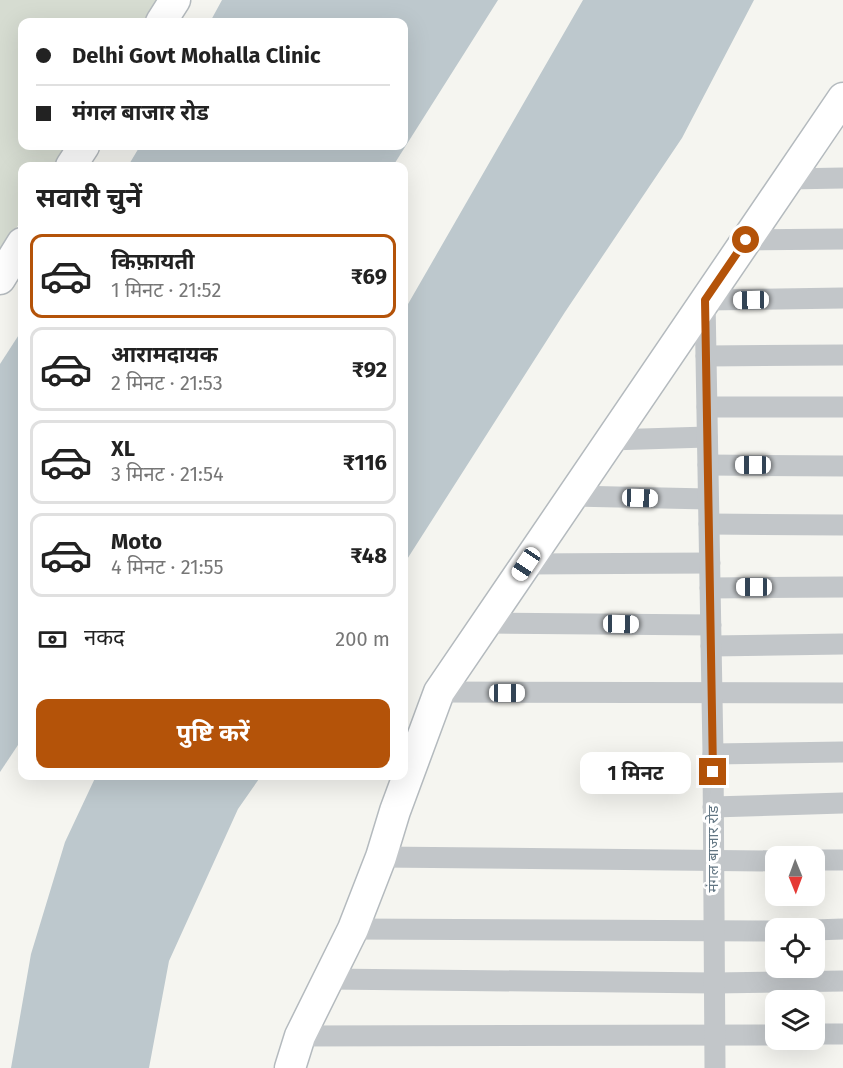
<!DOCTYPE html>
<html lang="hi">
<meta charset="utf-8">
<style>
:root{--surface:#fff;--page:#f2f2f2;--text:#222;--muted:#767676;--line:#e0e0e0;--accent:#b45309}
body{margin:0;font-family:"Fira Sans","Noto Sans Devanagari",sans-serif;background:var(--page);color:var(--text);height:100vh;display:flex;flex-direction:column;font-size:22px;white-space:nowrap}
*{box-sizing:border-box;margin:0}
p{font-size:20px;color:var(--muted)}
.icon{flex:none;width:33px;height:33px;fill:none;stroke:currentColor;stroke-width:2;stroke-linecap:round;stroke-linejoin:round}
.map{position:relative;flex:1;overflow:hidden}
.panel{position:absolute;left:18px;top:162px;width:390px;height:618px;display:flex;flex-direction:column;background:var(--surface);border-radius:12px;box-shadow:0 6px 24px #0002}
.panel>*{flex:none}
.guide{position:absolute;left:18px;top:18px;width:390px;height:132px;border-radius:12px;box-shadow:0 6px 24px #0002;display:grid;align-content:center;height:132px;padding:0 18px;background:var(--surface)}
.needle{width:39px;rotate:179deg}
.controls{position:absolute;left:765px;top:846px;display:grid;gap:12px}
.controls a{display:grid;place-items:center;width:60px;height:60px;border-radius:12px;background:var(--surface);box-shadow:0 6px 24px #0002;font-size:30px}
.end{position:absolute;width:27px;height:27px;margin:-14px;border:8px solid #b45309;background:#fff;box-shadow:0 0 0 3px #fff}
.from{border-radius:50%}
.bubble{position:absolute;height:42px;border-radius:12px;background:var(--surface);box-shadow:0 6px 24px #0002;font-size:20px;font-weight:700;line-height:42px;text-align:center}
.car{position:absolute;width:18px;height:36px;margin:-18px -9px;border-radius:8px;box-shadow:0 0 4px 2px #0007;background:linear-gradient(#fff 24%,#345 0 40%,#fff 0 76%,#345 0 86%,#fff 0)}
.guide b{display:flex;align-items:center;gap:21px;height:57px;font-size:22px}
.guide b+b{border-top:2px solid var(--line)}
.guide i{width:15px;height:15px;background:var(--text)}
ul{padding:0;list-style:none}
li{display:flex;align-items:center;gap:18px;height:84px;margin:0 12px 9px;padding:0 6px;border:3px solid var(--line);border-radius:12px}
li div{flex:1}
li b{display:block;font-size:22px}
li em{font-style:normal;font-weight:700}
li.current{border-color:var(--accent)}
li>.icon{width:54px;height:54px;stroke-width:1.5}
h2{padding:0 18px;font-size:27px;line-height:72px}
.pay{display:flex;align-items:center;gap:15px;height:66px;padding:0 18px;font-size:22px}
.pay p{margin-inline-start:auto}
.primary-button{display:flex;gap:12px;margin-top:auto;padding:12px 18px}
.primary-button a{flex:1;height:69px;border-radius:12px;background:var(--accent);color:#fff;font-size:24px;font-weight:700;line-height:69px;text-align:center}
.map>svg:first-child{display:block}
.green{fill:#d6dcd1}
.water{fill:#bdc8cd}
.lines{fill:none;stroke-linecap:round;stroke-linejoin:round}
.secondary-casing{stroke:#b4babe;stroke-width:33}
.street{stroke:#c2c6c9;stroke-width:21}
.secondary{stroke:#fff;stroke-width:30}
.route{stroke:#b45309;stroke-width:8}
.labels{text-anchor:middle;stroke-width:6;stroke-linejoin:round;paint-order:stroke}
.street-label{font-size:15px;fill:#627683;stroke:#fff}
</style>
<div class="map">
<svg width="843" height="1068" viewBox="0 0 843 1068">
<rect width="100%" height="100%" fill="#f5f5f0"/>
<path class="green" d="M0,0H161L146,22H22V146H69L56,166H22V219L0,254Z"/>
<g class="water">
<path d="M222,0H498L393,166H128L140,146H404V22H210Z"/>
<path d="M583,0H754L682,138L565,312L404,564V311Z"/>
<path d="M22,330V739L0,772V364Z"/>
<path d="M96,776H261L238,809L169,961L149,1068H11L31,954L65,842Z"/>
</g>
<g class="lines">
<g class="secondary-casing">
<g id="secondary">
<path d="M161,22L175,0"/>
<path d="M71,166L84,146"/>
<path d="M0,279L22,243"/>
<path d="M290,1068L300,1036L353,929L381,857L395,811L439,692L843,98"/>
</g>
</g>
<g class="street">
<path d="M788,179L843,178"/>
<path d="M746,240L843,239"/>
<path d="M706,356L843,355"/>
<path d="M707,407H843"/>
<path d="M610,440L707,437"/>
<path d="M708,465L843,466"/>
<path d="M572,496L708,499"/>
<path d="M709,524L843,525"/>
<path d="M526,564L710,563"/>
<path d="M710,588L843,587"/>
<path d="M486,623L711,625"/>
<path d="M711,646L843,644"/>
<path d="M439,692L843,693"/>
<path d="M713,754L843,752"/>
<path d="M713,807L843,803"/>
<path d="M381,857L776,861"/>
<path d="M814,860H843"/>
<path d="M353,929L776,931"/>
<path d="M814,930L843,929"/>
<path d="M328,979L715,983L843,981"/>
<path d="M814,1034H843"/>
<path d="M300,1036L776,1035"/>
<path d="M715,1068L713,754L705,300L843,298"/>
</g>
<use href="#secondary" class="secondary"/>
</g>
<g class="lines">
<path class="route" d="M713,772L705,300L746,240"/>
</g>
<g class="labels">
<g class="street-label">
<text transform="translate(713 849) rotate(-90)" y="5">मंगल बाजार रोड</text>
</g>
</g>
</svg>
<div class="controls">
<a><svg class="needle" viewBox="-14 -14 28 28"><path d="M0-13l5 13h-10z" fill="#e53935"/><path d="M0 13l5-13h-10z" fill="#767676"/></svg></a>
<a><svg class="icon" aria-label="locate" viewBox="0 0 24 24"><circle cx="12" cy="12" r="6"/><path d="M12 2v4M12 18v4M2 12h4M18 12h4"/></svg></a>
<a><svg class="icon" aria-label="layers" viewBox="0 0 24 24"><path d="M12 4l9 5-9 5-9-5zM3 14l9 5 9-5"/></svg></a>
</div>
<i class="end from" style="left:746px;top:240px"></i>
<i class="end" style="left:713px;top:772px"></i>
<div class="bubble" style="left:580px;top:752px;width:111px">1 मिनट</div>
<i class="car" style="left:751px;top:300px;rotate:269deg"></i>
<i class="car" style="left:753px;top:465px;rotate:270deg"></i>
<i class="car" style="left:640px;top:498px;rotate:92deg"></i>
<i class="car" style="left:526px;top:564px;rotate:214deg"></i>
<i class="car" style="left:754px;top:587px;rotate:270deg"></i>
<i class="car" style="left:621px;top:624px;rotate:91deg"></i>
<i class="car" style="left:507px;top:693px;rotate:90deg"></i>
<div class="guide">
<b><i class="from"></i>Delhi Govt Mohalla Clinic</b>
<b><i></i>मंगल बाजार रोड</b>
</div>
<section class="panel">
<h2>सवारी चुनें</h2>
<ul>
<li class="current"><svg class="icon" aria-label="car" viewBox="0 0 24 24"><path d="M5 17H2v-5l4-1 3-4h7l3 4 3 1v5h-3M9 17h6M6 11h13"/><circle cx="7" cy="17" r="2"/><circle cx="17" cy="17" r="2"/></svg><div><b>किफ़ायती</b><p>1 मिनट · 21:52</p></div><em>₹69</em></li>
<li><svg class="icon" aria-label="car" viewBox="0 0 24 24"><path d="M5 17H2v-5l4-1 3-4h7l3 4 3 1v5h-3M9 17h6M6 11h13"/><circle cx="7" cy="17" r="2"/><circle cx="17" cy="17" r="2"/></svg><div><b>आरामदायक</b><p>2 मिनट · 21:53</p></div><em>₹92</em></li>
<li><svg class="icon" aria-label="car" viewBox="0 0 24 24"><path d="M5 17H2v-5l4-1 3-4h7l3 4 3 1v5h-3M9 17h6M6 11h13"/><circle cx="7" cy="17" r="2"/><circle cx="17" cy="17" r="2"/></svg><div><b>XL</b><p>3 मिनट · 21:54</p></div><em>₹116</em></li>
<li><svg class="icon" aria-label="car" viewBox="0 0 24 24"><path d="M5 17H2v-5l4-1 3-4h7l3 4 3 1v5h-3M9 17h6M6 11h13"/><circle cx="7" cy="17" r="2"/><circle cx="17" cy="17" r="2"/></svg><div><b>Moto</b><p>4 मिनट · 21:55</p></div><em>₹48</em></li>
</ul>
<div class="pay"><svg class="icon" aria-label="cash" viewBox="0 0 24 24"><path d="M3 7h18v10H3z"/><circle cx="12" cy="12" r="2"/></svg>नकद<p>200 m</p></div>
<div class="primary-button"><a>पुष्टि करें</a></div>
</section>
</div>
